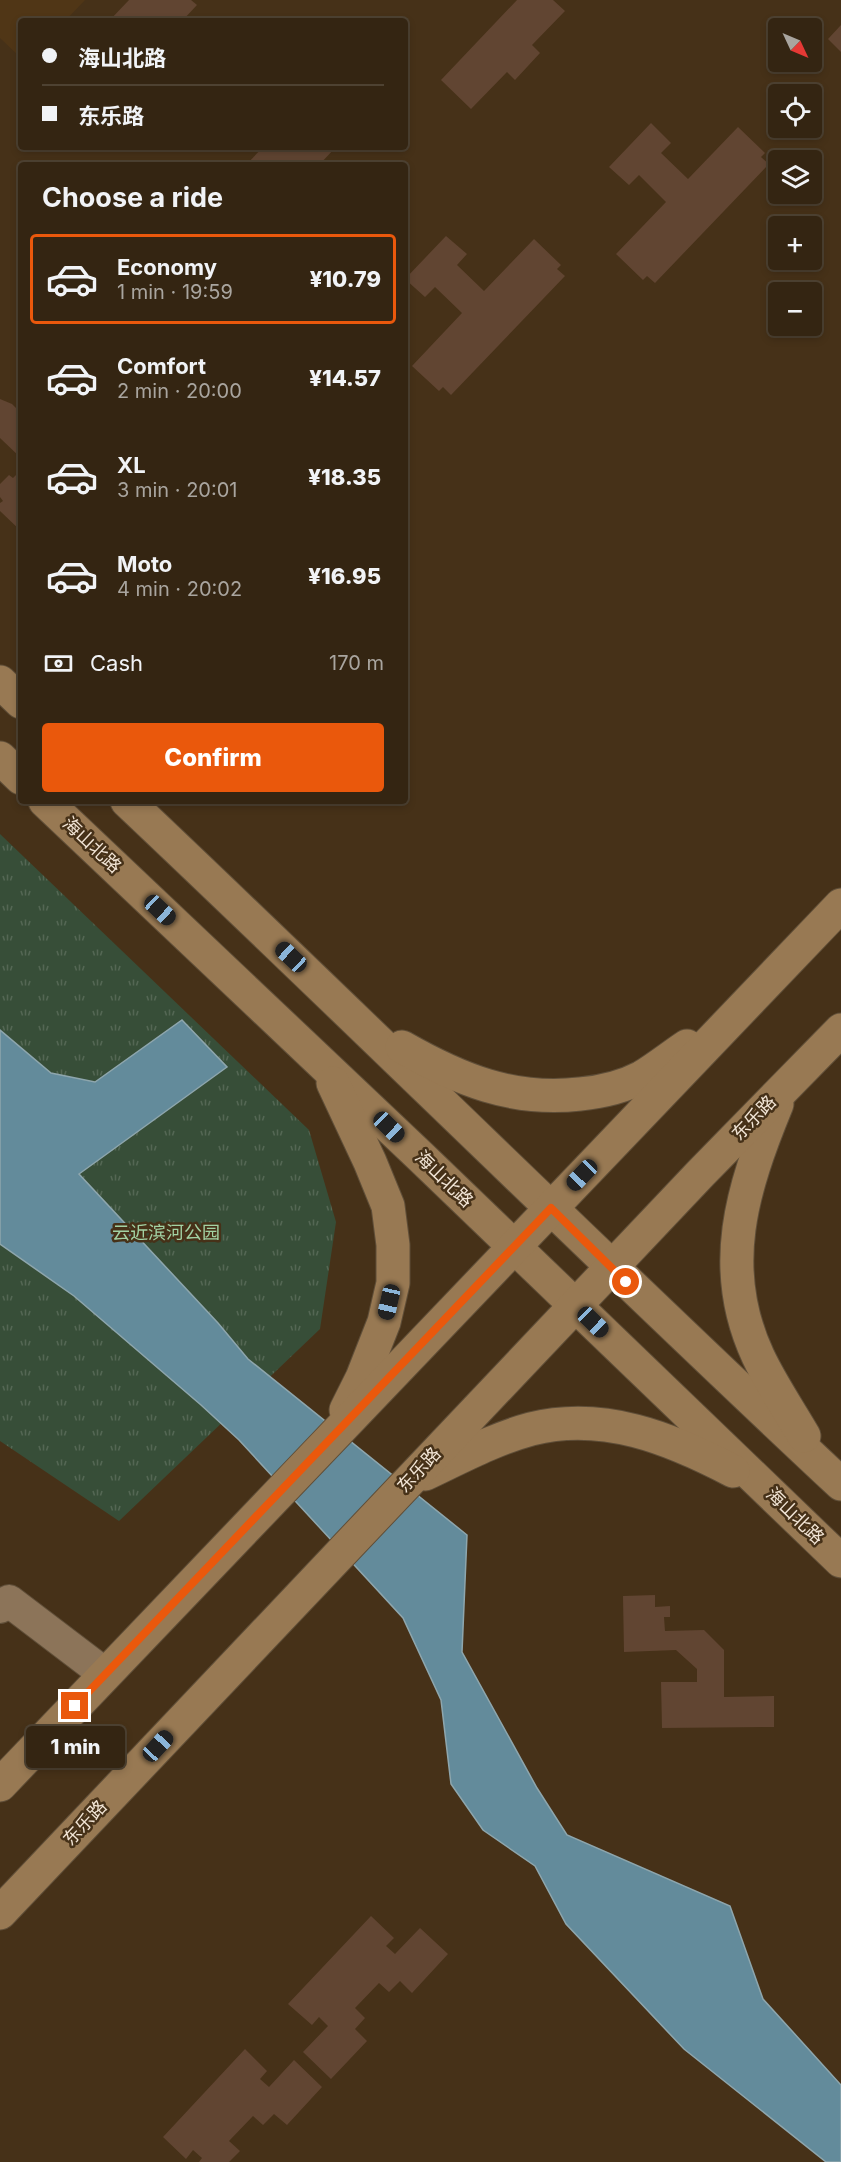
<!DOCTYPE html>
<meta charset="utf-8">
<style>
:root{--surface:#342512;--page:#3c2d1b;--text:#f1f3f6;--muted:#a9a59f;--line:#4e4232;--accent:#ea580c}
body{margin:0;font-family:Inter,"Noto Sans SC",sans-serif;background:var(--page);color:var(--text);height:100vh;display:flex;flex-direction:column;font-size:22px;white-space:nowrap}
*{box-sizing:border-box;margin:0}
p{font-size:20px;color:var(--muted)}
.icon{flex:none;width:33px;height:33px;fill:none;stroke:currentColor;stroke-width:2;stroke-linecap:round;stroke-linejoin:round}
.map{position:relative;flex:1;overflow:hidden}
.drawer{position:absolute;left:18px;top:162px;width:390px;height:642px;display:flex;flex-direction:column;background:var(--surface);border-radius:6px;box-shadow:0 3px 9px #0003,0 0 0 2px var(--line)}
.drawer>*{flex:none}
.banner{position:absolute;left:18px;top:18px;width:390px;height:132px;border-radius:6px;box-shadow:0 3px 9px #0003,0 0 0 2px var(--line);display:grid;align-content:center;height:132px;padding:0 24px;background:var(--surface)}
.needle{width:39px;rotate:134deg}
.buttons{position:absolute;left:768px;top:18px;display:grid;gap:12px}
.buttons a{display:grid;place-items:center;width:54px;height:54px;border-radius:6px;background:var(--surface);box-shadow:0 3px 9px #0003,0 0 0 2px var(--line);font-size:30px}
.end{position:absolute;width:27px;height:27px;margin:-14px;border:8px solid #ea580c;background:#fff;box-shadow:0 0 0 3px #fff}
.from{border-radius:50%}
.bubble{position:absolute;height:42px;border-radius:6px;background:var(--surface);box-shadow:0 3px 9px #0003,0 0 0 2px var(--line);font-size:20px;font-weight:800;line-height:42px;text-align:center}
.car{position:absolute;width:18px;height:36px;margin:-18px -9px;border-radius:8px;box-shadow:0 0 4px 2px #0007;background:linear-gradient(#222 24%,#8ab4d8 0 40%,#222 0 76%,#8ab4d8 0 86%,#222 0)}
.banner b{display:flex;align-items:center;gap:21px;height:57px;font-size:22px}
.banner b+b{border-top:2px solid var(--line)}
.banner i{width:15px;height:15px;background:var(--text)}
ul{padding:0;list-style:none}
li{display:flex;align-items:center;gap:18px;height:90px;margin:0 12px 9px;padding:0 12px;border:3px solid transparent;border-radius:6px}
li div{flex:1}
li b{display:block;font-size:22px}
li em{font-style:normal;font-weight:800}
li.active{border-color:var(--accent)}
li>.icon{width:54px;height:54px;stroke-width:1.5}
h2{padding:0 24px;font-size:27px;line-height:72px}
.pay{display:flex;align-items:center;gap:15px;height:66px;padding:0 24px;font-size:22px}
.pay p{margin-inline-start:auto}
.cta{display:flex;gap:12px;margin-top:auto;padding:12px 24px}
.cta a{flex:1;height:69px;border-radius:6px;background:var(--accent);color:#fff;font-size:24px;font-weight:800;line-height:69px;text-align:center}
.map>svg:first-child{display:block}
.built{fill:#503616}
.grass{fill:url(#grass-tufts)}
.water{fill:#638b9b;stroke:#8ea6ad;stroke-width:1.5}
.building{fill:#614532}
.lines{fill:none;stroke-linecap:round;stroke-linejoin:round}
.street-casing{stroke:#5f4e38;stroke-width:34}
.secondary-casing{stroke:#5f4e38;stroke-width:35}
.street{stroke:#8c7459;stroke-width:32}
.secondary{stroke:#987953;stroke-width:33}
.route{stroke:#ea580c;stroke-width:8}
.labels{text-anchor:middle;stroke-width:5;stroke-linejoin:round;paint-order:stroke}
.street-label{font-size:18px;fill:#f2e5d6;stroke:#463118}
.park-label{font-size:18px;fill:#a2d2a4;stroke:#463118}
</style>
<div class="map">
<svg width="841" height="2162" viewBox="0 0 841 2162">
<defs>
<pattern id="grass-tufts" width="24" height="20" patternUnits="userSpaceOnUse" patternTransform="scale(1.5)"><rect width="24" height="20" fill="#374e38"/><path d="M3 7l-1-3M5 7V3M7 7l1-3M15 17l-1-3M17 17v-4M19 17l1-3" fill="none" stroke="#546754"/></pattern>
</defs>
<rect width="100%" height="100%" fill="#463118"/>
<path class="built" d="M0,0H85L65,21H21V58L0,38Z"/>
<path class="grass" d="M0,834L309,1130L336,1222L320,1329L119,1521L0,1441Z"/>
<path class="water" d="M182,1020L227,1067L79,1174L218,1323L248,1359L467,1535L462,1652L537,1788L567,1835L730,1906L763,1999L841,2085V2162H826L684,2049L566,1924L535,1866L483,1830L451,1784L441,1700L403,1618L239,1440L201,1405L74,1296L0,1244V1030L51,1073L95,1082Z"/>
<g class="building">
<path d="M129,0H191L197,5L182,21H109Z"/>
<path d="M517,0H553L565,11L532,45L540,53L515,80L507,72L471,109L441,80Z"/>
<path d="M841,25V52L828,39Z"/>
<path d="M651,123L671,143L661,153L688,179L738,127L765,153L761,157L769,164L655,283L647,276L643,280L616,254L666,202L639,175L629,185L609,167Z"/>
<path d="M263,147H336L319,165H309L306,162L303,165H246Z"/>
<path d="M446,236L467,254L457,265L484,291L534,239L561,265L557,269L565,276L451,395L443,387L439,391L412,366L462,313L435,287L425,297L405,279Z"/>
<path d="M0,399L12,404L21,413V458L0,438Z"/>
<path d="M21,470V531L0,511V503L3,501L0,497V484L9,475L13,478Z"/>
<path d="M655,1595V1607L670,1606V1617H664L665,1631L704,1630L724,1650V1697L774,1696V1727L662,1728L661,1682H697V1669L676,1650L624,1652L623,1596Z"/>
<path d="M371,1916L394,1938L386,1946L395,1954L420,1928L448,1954L412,1993L400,1981L389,1992L379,1983L355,2008L365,2018L355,2029L367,2041L331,2079L303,2052L328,2026L319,2017L312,2025L288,2004Z"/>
<path d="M245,2049L267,2071L260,2079L269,2087L294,2060L322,2087L287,2125L274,2114L263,2125L253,2116L229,2141L240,2151L229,2162H199L202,2158L193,2150L186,2159L163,2137Z"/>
</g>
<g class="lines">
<g class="street-casing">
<path id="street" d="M0,1607L9,1601L105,1674"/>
</g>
<g class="secondary-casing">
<g id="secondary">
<path d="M0,682L21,702"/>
<path d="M0,758L21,778"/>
<path d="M45,801L421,1157L841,1561"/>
<path d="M127,801C366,1027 600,1259 841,1484"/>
<path d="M402,1047C458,1079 513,1102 580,1094C601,1092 623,1087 642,1077C657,1068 672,1056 687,1046"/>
<path d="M333,1083L370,1162L388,1206L393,1245V1283L384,1322L362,1378L346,1410"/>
<path d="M777,1104C742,1189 717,1268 758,1356C771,1384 789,1410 804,1436"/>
<path d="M425,1474C459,1458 494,1439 531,1429C603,1411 670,1438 733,1471"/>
<path d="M0,1785L841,905"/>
<path d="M0,1913L701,1173L841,1030"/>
</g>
</g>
<use href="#street" class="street"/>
<use href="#secondary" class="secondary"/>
</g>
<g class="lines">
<path class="route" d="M75,1706L551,1208L626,1282"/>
</g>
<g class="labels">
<g class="street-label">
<text transform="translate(92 845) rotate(43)" y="6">海山北路</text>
<text transform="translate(754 1118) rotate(-46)" y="6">东乐路</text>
<text transform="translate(444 1179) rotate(44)" y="6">海山北路</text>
<text transform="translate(419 1470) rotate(-47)" y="6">东乐路</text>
<text transform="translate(795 1516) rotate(44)" y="6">海山北路</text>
<text transform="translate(85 1823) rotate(-47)" y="6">东乐路</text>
</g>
<g class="park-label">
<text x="166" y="1239">云近滨河公园</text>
</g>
</g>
</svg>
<div class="buttons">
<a><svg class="needle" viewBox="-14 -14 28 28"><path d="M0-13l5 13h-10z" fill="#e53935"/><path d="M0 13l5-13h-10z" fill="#a9a59f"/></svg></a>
<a><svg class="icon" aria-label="locate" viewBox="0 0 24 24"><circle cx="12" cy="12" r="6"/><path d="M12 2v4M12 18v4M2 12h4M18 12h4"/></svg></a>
<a><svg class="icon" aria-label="layers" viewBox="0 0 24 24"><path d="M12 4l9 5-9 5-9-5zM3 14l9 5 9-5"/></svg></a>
<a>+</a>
<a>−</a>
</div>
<i class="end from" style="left:626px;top:1282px"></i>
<i class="end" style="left:75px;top:1706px"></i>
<div class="bubble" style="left:26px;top:1726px;width:99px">1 min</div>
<i class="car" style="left:160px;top:910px;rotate:133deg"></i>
<i class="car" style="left:291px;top:957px;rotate:313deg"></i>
<i class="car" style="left:389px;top:1127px;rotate:134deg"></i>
<i class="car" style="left:582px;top:1175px;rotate:224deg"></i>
<i class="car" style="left:389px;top:1302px;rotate:193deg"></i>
<i class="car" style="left:593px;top:1322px;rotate:134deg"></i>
<i class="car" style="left:158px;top:1746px;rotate:43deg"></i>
<div class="banner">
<b><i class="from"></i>海山北路</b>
<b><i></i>东乐路</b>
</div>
<section class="drawer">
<h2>Choose a ride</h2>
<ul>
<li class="active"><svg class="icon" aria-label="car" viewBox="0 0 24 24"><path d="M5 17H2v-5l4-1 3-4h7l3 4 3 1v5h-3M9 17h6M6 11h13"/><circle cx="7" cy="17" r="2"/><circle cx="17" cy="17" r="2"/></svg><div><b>Economy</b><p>1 min · 19:59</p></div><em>¥10.79</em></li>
<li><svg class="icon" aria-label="car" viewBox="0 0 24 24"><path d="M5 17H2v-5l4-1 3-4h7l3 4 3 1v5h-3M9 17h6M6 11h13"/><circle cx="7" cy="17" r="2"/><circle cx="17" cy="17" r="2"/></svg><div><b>Comfort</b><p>2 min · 20:00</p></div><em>¥14.57</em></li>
<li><svg class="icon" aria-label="car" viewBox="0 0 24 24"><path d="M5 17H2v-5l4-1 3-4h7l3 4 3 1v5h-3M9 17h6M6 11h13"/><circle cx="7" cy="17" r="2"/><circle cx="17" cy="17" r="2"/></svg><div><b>XL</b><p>3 min · 20:01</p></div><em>¥18.35</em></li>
<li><svg class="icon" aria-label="car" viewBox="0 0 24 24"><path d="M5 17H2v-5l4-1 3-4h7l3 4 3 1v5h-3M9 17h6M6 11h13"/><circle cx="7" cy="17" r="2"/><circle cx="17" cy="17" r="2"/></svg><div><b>Moto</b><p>4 min · 20:02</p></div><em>¥16.95</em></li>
</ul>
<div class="pay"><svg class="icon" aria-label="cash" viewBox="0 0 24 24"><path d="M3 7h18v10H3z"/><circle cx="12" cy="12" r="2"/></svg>Cash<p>170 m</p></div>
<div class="cta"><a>Confirm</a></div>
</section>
</div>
